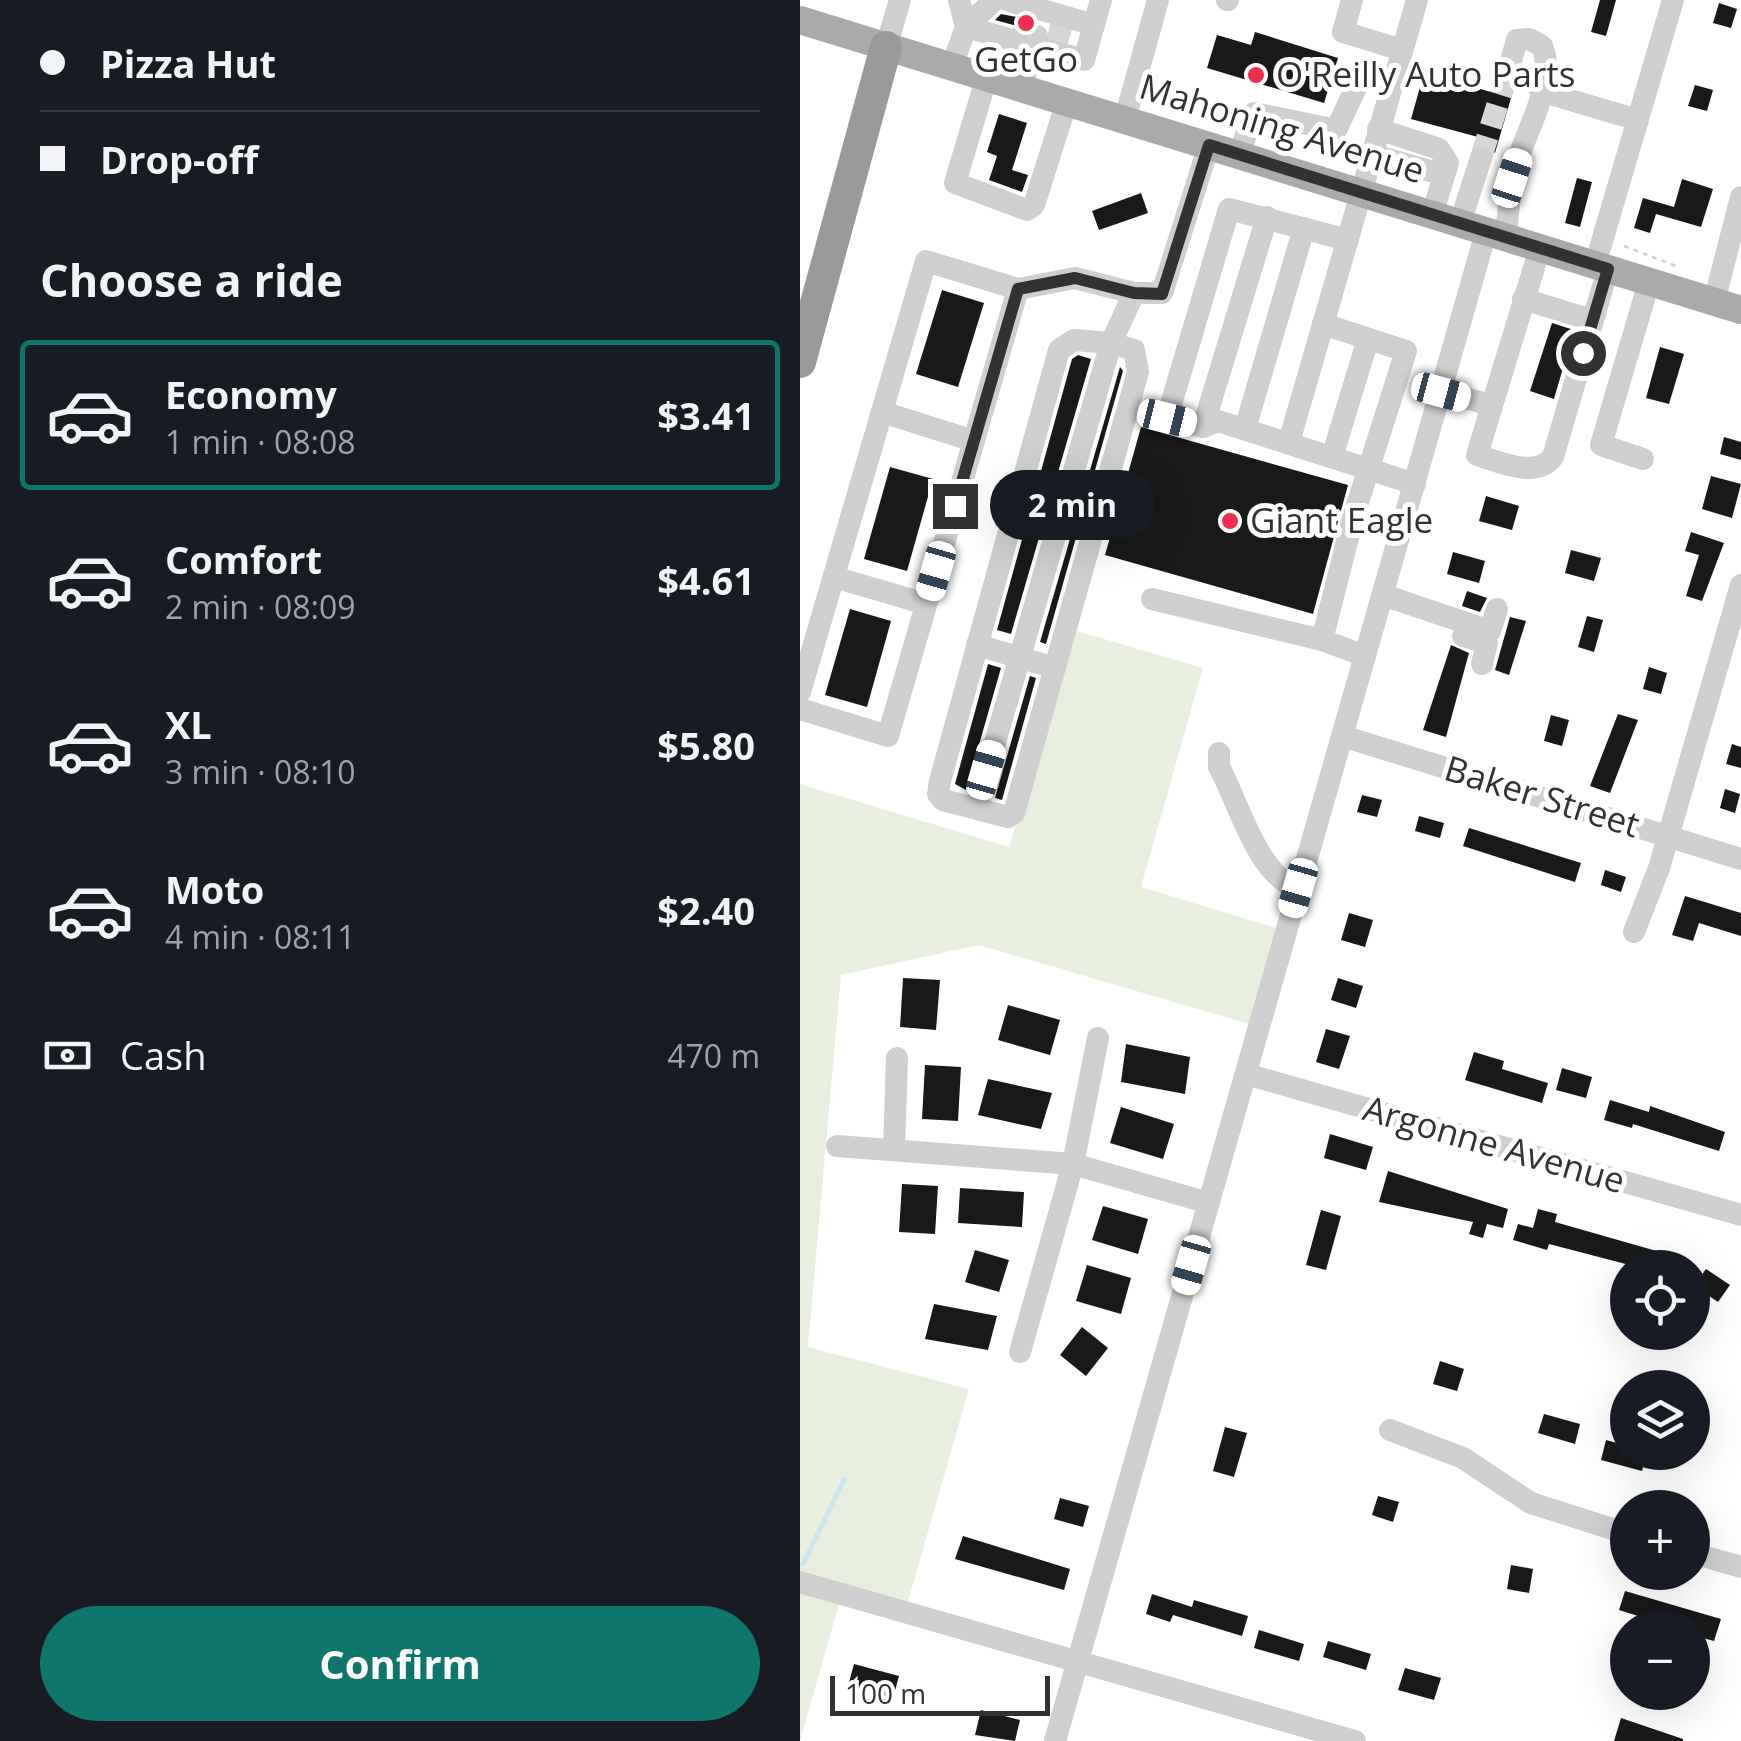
<!DOCTYPE html>
<meta charset="utf-8">
<style>
:root{--surface:#171b24;--page:#20242c;--text:#f1f3f6;--muted:#9ea1a6;--line:#363941;--accent:#0f766e}
body{margin:0;font-family:"Open Sans",sans-serif;background:var(--page);color:var(--text);height:100vh;display:flex;flex-direction:column;font-size:38px;white-space:nowrap}
*{box-sizing:border-box;margin:0}
p{font-size:32px;color:var(--muted)}
.icon{flex:none;width:55px;height:55px;fill:none;stroke:currentColor;stroke-width:2;stroke-linecap:round;stroke-linejoin:round}
.map{position:relative;flex:1;overflow:hidden}
.details{display:flex;flex-direction:column;background:var(--surface);width:800px}
.details>*{flex:none}
.top-card{display:grid;align-content:center;height:220px;padding:0 40px;background:var(--surface)}
.buttons{position:absolute;left:810px;top:1250px;display:grid;gap:20px}
.buttons a{display:grid;place-items:center;width:100px;height:100px;border-radius:50%;background:var(--surface);box-shadow:0 10px 40px #0002;font-size:50px}
.scale{position:absolute;left:30px;bottom:25px;width:220px;box-sizing:border-box;padding-left:10px;border:5px solid #323232;border-top:0;font-size:28px;line-height:35px;white-space:nowrap;color:#323232;-webkit-text-stroke:8px #fff;paint-order:stroke}
.end{position:absolute;width:45px;height:45px;margin:-22px;border:12px solid #323232;background:#fff;box-shadow:0 0 0 5px #fff}
.from{border-radius:50%}
.bubble{position:absolute;height:70px;border-radius:35px;background:var(--surface);box-shadow:0 10px 40px #0002;font-size:32px;font-weight:700;line-height:70px;text-align:center}
.car{position:absolute;width:30px;height:60px;margin:-30px -15px;border-radius:12px;box-shadow:0 0 8px 2px #0007;background:linear-gradient(#fff 24%,#345 0 40%,#fff 0 76%,#345 0 86%,#fff 0)}
.top-card b{display:flex;align-items:center;gap:35px;height:95px;font-size:38px}
.top-card b+b{border-top:2px solid var(--line)}
.top-card i{width:25px;height:25px;background:var(--text)}
ul{padding:0;list-style:none}
li{display:flex;align-items:center;gap:30px;height:150px;margin:0 20px 15px;padding:0 20px;border:5px solid transparent;border-radius:10px}
li div{flex:1}
li b{display:block;font-size:38px}
li em{font-style:normal;font-weight:700}
li.on{border-color:var(--accent)}
li>.icon{width:90px;height:90px;stroke-width:1.5}
h2{padding:0 40px;font-size:45px;line-height:120px}
.pay{display:flex;align-items:center;gap:25px;height:110px;padding:0 40px;font-size:38px}
.pay p{margin-inline-start:auto}
.action{display:flex;gap:20px;margin-top:auto;padding:20px 40px}
.action a{flex:1;height:115px;border-radius:60px;background:var(--accent);color:#fff;font-size:40px;font-weight:700;line-height:115px;text-align:center}
main{display:flex;flex:1;min-height:0}
.map>svg:first-child{display:block}
.green{fill:#e9efdf}
.lines{fill:none;stroke-linecap:round;stroke-linejoin:round}
.stream{stroke:#cbe5ef;stroke-width:5}
.building{fill:#191919}
.minor-tunnel{stroke:#d6d6d6;stroke-width:22;stroke-dasharray:22 11;stroke-linecap:butt}
.path{stroke:#cfcfcf;stroke-width:2.5;stroke-dasharray:5 5;stroke-linecap:butt}
.minor{stroke:#cfcfcf;stroke-width:22}
.major{stroke:#aaa;stroke-width:28}
.highway{stroke:#999;stroke-width:32}
.route{stroke:#323232;stroke-width:12}
.poi-dot{fill:#f02c50;stroke:#fff;stroke-width:4}
.labels{text-anchor:middle;stroke-width:10;stroke-linejoin:round;paint-order:stroke}
.poi-label{font-size:35px;fill:#323232;stroke:#fff;text-anchor:start}
.street-label{font-size:35px;fill:#323232;stroke:#fff}
</style>
<main>
<section class="details">
<div class="top-card">
<b><i class="from"></i>Pizza Hut</b>
<b><i></i>Drop-off</b>
</div>
<h2>Choose a ride</h2>
<ul>
<li class="on"><svg class="icon" aria-label="car" viewBox="0 0 24 24"><path d="M5 17H2v-5l4-1 3-4h7l3 4 3 1v5h-3M9 17h6M6 11h13"/><circle cx="7" cy="17" r="2"/><circle cx="17" cy="17" r="2"/></svg><div><b>Economy</b><p>1 min · 08:08</p></div><em>$3.41</em></li>
<li><svg class="icon" aria-label="car" viewBox="0 0 24 24"><path d="M5 17H2v-5l4-1 3-4h7l3 4 3 1v5h-3M9 17h6M6 11h13"/><circle cx="7" cy="17" r="2"/><circle cx="17" cy="17" r="2"/></svg><div><b>Comfort</b><p>2 min · 08:09</p></div><em>$4.61</em></li>
<li><svg class="icon" aria-label="car" viewBox="0 0 24 24"><path d="M5 17H2v-5l4-1 3-4h7l3 4 3 1v5h-3M9 17h6M6 11h13"/><circle cx="7" cy="17" r="2"/><circle cx="17" cy="17" r="2"/></svg><div><b>XL</b><p>3 min · 08:10</p></div><em>$5.80</em></li>
<li><svg class="icon" aria-label="car" viewBox="0 0 24 24"><path d="M5 17H2v-5l4-1 3-4h7l3 4 3 1v5h-3M9 17h6M6 11h13"/><circle cx="7" cy="17" r="2"/><circle cx="17" cy="17" r="2"/></svg><div><b>Moto</b><p>4 min · 08:11</p></div><em>$2.40</em></li>
</ul>
<div class="pay"><svg class="icon" aria-label="cash" viewBox="0 0 24 24"><path d="M3 7h18v10H3z"/><circle cx="12" cy="12" r="2"/></svg>Cash<p>470 m</p></div>
<div class="action"><a>Confirm</a></div>
</section>
<div class="map">
<svg width="941" height="1741" viewBox="0 0 941 1741">
<rect width="100%" height="100%" fill="#fff"/>
<path class="green" d="M277,631L403,668L341,887L486,931L459,1027L179,945L41,975L8,1347L169,1389L105,1612L42,1594L0,1741V784L209,847Z"/>
<g class="lines">
<path class="stream" d="M3,1564L44,1480"/>
</g>
<g class="building">
<path d="M800,0H816L806,36L791,32Z"/>
<path d="M919,3L937,9L931,28L913,23Z"/>
<path d="M201,14L228,19L232,22L225,28L195,20Z"/>
<path d="M455,32L538,58L524,103L407,68L417,35L451,45Z"/>
<path d="M698,68L708,76L718,74L695,153L686,144H675L678,137L611,119L624,73L691,92Z"/>
<path d="M895,85L913,90L907,111L888,106Z"/>
<path d="M199,114L227,123L212,170L228,175L222,192L189,180L197,156L187,152Z"/>
<path d="M777,178L792,182L780,227L765,223Z"/>
<path d="M882,179L913,189L901,227L856,214L850,233L834,228L843,198L874,207Z"/>
<path d="M341,193L348,213L299,230L292,211Z"/>
<path d="M142,290L184,303L158,387L116,374Z"/>
<path d="M752,323L774,330L754,399L730,391Z"/>
<path d="M860,347L884,354L869,404L846,398Z"/>
<path d="M278,355L291,359L211,634L197,630L272,359Z"/>
<path d="M320,367L323,371L246,644L240,642Z"/>
<path d="M341,427L548,485L513,614L305,555Z"/>
<path d="M924,437L941,442V460L920,454Z"/>
<path d="M90,467L133,479L107,571L64,559Z"/>
<path d="M911,476L941,484L932,518L902,509Z"/>
<path d="M686,496L719,506L712,530L679,521Z"/>
<path d="M891,532L924,543L902,601L886,596L899,555L885,551Z"/>
<path d="M771,550L801,558L794,581L765,573Z"/>
<path d="M653,552L685,561L679,583L647,574Z"/>
<path d="M667,591L687,598L680,612L662,606Z"/>
<path d="M50,609L91,621L67,707L25,695Z"/>
<path d="M787,616L803,620L794,652L778,647Z"/>
<path d="M710,617L726,621L709,675L695,670Z"/>
<path d="M651,645L669,653L646,737L623,730Z"/>
<path d="M188,664L201,668L166,790L155,784Z"/>
<path d="M849,667L867,673L861,694L843,689Z"/>
<path d="M230,676L236,678L202,800L195,798Z"/>
<path d="M818,714L838,720L810,793L790,786Z"/>
<path d="M751,715L769,720L762,746L744,741Z"/>
<path d="M932,744L941,747V768L926,764Z"/>
<path d="M925,789L940,794L935,813L920,808Z"/>
<path d="M562,795L582,800L577,817L557,812Z"/>
<path d="M619,816L644,823L640,838L615,831Z"/>
<path d="M669,828L781,863L775,882L663,846Z"/>
<path d="M805,870L826,877L821,892L801,885Z"/>
<path d="M885,896L941,913V936L899,923L893,941L872,935Z"/>
<path d="M549,913L573,920L565,947L541,940Z"/>
<path d="M103,978L140,980L136,1030L100,1027Z"/>
<path d="M538,978L563,986L556,1008L531,1000Z"/>
<path d="M208,1005L260,1020L250,1055L198,1040Z"/>
<path d="M526,1029L550,1036L539,1069L516,1062Z"/>
<path d="M326,1044L390,1057L385,1094L321,1082Z"/>
<path d="M674,1052L704,1061L702,1069L748,1083L742,1103L665,1080Z"/>
<path d="M125,1065L161,1067L158,1121L122,1119Z"/>
<path d="M762,1068L792,1077L786,1098L756,1090Z"/>
<path d="M188,1079L252,1093L241,1129L178,1115Z"/>
<path d="M810,1100L849,1112L850,1106L925,1132L919,1151L833,1124L832,1128L804,1120Z"/>
<path d="M321,1107L374,1124L363,1159L310,1143Z"/>
<path d="M530,1134L573,1147L566,1170L524,1158Z"/>
<path d="M588,1171L708,1209L703,1228L687,1224L683,1238L669,1234L673,1222L579,1202Z"/>
<path d="M102,1184L138,1186L135,1234L99,1232Z"/>
<path d="M160,1188L224,1192L222,1227L158,1223Z"/>
<path d="M303,1206L348,1219L338,1254L292,1240Z"/>
<path d="M738,1209L757,1214L755,1222L881,1258L877,1268H841L749,1244L747,1250L713,1240L718,1224L733,1228Z"/>
<path d="M521,1210L541,1216L526,1270L506,1265Z"/>
<path d="M175,1250L209,1260L199,1292L165,1282Z"/>
<path d="M287,1265L331,1278L321,1314L276,1301Z"/>
<path d="M906,1269L930,1285L918,1302L894,1286Z"/>
<path d="M134,1304L197,1316L188,1350L125,1339Z"/>
<path d="M282,1327L308,1348L286,1376L260,1355Z"/>
<path d="M640,1361L664,1369L657,1391L633,1384Z"/>
<path d="M744,1414L780,1424L775,1444L738,1433Z"/>
<path d="M425,1427L447,1433L434,1477L413,1471Z"/>
<path d="M806,1440L828,1446V1452H847L842,1471L801,1460Z"/>
<path d="M578,1496L599,1502L593,1522L572,1515Z"/>
<path d="M260,1498L289,1506L283,1527L254,1519Z"/>
<path d="M163,1536L270,1569L264,1590L155,1559Z"/>
<path d="M711,1565L733,1569L729,1593L707,1589Z"/>
<path d="M825,1591L921,1619L914,1641L892,1635V1628H876L819,1610Z"/>
<path d="M352,1594L392,1607L394,1600L448,1616L442,1636L373,1615L370,1622L346,1614Z"/>
<path d="M459,1630L504,1644L499,1661L454,1648Z"/>
<path d="M528,1641L571,1654L566,1670L523,1657Z"/>
<path d="M54,1664L99,1676L93,1698L48,1686Z"/>
<path d="M605,1668L641,1678L634,1700L598,1690Z"/>
<path d="M181,1710L220,1720L215,1741L175,1735Z"/>
<path d="M821,1718L883,1739V1741H814Z"/>
</g>
<g class="lines">
<g class="minor-tunnel">
<path d="M224,32L231,7"/>
<path d="M257,42L262,24"/>
<path d="M681,158L711,61"/>
</g>
<path class="path" d="M824,246L876,266"/>
<g class="minor">
<path d="M159,0L166,27L284,60L301,0"/>
<path d="M207,0L222,5"/>
<path d="M427,0H428"/>
<path d="M552,0L543,32L602,50"/>
<path d="M239,9L294,25"/>
<path d="M86,47L100,0"/>
<path d="M152,66L166,27L194,0"/>
<path d="M187,76L155,183L227,210L234,205L267,101"/>
<path d="M222,87L237,36"/>
<path d="M740,91L838,120"/>
<path d="M325,119L358,0"/>
<path d="M578,129L639,149L648,163L632,215"/>
<path d="M439,154L454,113L536,130L561,77L592,83"/>
<path d="M571,154L644,175"/>
<path d="M660,223L681,158"/>
<path d="M704,237C710,216 708,196 713,175C722,136 758,84 742,46L729,39L717,40L711,61"/>
<path d="M740,248L677,455C700,462 736,479 753,457L808,269"/>
<path d="M795,265L873,0"/>
<path d="M723,299L792,320"/>
<path d="M914,302L941,197"/>
<path d="M641,391L690,405"/>
<path d="M82,412L174,441"/>
<path d="M358,415L403,427L418,421L615,484"/>
<path d="M367,418L429,209L548,240"/>
<path d="M403,427L467,217"/>
<path d="M445,429L504,228"/>
<path d="M489,442L617,0"/>
<path d="M532,457L568,339"/>
<path d="M843,459L801,445L849,282"/>
<path d="M34,577L126,604"/>
<path d="M583,595L690,631L697,609"/>
<path d="M352,599L522,640L565,656"/>
<path d="M663,636L687,643L682,664"/>
<path d="M522,640L553,518L606,351L523,324"/>
<path d="M177,645L255,668"/>
<path d="M0,692L126,261L218,289L275,278L334,293H362L409,145"/>
<path d="M0,709L88,736L218,289"/>
<path d="M542,736L941,859"/>
<path d="M419,753V767C439,803 458,877 498,888"/>
<path d="M176,808L311,343L274,340L259,350L140,781L138,794L143,800L208,817L214,813L338,372L334,350L311,343L334,293"/>
<path d="M834,932L859,868L941,585"/>
<path d="M446,1074L941,1215"/>
<path d="M37,1146L273,1164L409,1203"/>
<path d="M94,1150L97,1058"/>
<path d="M220,1352L273,1164L298,1038"/>
<path d="M590,1430L663,1458L731,1503L828,1534"/>
<path d="M892,1553L941,1567"/>
<path d="M0,1582L555,1741"/>
<path d="M255,1741L686,232"/>
</g>
<path class="major" d="M0,20L941,310"/>
<path class="highway" d="M0,362L86,47"/>
</g>
<g class="lines">
<path class="route" d="M155,506L218,289L275,278L334,293L362,294L409,145L808,269L783,353"/>
</g>
<g class="poi-dot">
<circle cx="226" cy="23" r="10"/>
<circle cx="456" cy="75" r="10"/>
<circle cx="430" cy="521" r="10"/>
</g>
<g class="labels">
<g class="poi-label">
<text x="226" y="72" text-anchor="middle">GetGo</text>
<text x="476" y="87">O'Reilly Auto Parts</text>
<text x="450" y="533">Giant Eagle</text>
</g>
<g class="street-label">
<text transform="translate(482 129) rotate(17)" y="12">Mahoning Avenue</text>
<text transform="translate(742 797) rotate(17)" y="12">Baker Street</text>
<text transform="translate(694 1145) rotate(16)" y="12">Argonne Avenue</text>
</g>
</g>
</svg>
<div class="buttons">
<a><svg class="icon" aria-label="locate" viewBox="0 0 24 24"><circle cx="12" cy="12" r="6"/><path d="M12 2v4M12 18v4M2 12h4M18 12h4"/></svg></a>
<a><svg class="icon" aria-label="layers" viewBox="0 0 24 24"><path d="M12 4l9 5-9 5-9-5zM3 14l9 5 9-5"/></svg></a>
<a>+</a>
<a>−</a>
</div>
<div class="scale">100 m</div>
<i class="end from" style="left:783px;top:353px"></i>
<i class="end" style="left:155px;top:506px"></i>
<div class="bubble" style="left:190px;top:470px;width:165px">2 min</div>
<i class="car" style="left:712px;top:178px;rotate:18deg"></i>
<i class="car" style="left:641px;top:392px;rotate:105deg"></i>
<i class="car" style="left:367px;top:418px;rotate:104deg"></i>
<i class="car" style="left:136px;top:571px;rotate:196deg"></i>
<i class="car" style="left:186px;top:770px;rotate:16deg"></i>
<i class="car" style="left:498px;top:888px;rotate:196deg"></i>
<i class="car" style="left:391px;top:1265px;rotate:196deg"></i>
</div>
</main>
